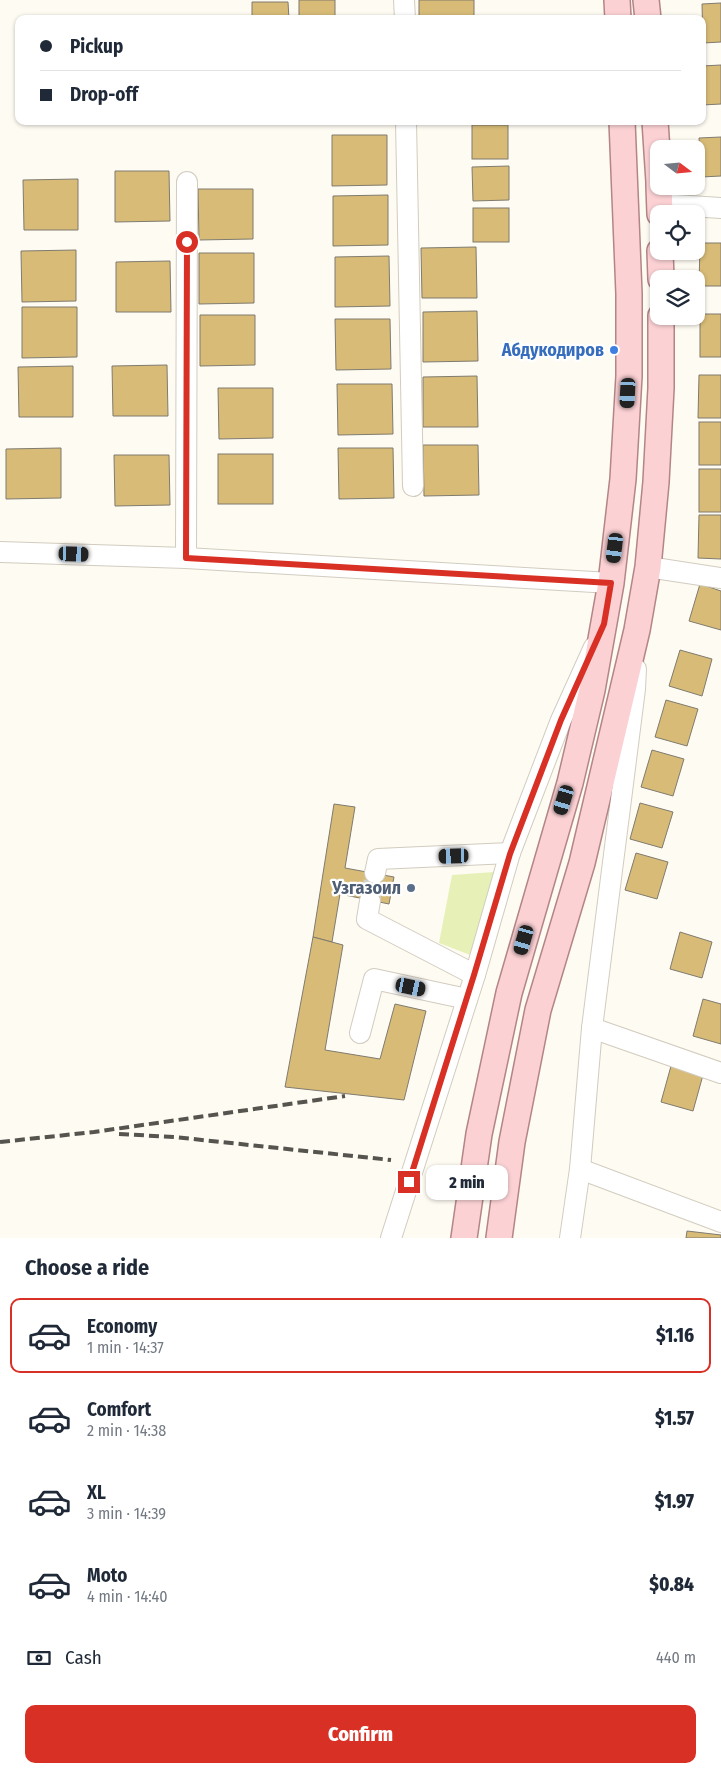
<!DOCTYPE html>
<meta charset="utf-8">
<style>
:root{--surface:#fff;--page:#f2f2f3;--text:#1f2937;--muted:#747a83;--line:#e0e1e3;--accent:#d93025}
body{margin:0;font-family:"Fira Sans Condensed",sans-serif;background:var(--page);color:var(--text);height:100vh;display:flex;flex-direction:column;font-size:19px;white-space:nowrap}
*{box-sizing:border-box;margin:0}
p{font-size:16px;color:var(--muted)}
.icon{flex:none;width:28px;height:28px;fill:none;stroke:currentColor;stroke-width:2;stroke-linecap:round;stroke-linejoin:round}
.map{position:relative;height:1238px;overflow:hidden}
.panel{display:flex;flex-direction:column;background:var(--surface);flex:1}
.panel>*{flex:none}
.banner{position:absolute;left:15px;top:15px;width:691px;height:110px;border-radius:10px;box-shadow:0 1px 4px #0004;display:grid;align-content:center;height:110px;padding:0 25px;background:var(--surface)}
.needle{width:32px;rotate:106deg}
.fabs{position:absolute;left:650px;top:140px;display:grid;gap:10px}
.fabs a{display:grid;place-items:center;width:55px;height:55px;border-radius:10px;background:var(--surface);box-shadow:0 1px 4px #0004;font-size:25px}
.end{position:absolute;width:22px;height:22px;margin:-11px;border:6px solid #d93025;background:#fff;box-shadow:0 0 0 2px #fff}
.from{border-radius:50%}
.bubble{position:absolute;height:35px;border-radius:10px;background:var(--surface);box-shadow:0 1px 4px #0004;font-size:16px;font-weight:800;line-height:35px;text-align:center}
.car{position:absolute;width:15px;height:30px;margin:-15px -8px;border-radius:6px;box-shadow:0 0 4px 1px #0007;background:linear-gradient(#222 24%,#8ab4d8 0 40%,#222 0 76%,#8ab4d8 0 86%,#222 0)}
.banner b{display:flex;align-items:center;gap:18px;height:48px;font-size:19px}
.banner b+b{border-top:1px solid var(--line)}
.banner i{width:12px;height:12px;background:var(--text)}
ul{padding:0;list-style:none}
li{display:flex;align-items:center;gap:15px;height:75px;margin:0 10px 8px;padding:0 15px;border:2px solid transparent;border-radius:10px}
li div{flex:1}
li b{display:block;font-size:19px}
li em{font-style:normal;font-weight:800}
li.current{border-color:var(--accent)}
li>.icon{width:45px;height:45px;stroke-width:1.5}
h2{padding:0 25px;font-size:22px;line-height:60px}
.pay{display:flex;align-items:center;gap:12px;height:55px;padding:0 25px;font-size:19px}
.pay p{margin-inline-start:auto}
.cta{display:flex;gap:10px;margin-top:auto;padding:10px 25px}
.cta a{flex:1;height:58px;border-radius:10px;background:var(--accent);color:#fff;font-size:20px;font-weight:800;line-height:58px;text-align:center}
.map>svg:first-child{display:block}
.green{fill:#e7f1b7}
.building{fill:#d7bb77;stroke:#807b6f}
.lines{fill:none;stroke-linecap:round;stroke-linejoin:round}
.minor-tunnel{stroke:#d5d2cb;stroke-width:20;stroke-dasharray:20 10;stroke-linecap:butt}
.minor-casing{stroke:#d2ccbf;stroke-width:22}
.major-casing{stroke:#b38586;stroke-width:28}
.minor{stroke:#fff;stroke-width:20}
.major{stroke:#fbd1d4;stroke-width:25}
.rail{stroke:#56544e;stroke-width:4;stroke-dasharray:10 5;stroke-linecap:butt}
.route{stroke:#d93025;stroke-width:6}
.shop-dot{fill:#3f7fe0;stroke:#fff;stroke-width:2}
.service-dot{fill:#5c6f8a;stroke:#fff;stroke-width:2}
.labels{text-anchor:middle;stroke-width:4.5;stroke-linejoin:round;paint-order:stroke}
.shop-label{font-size:18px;font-weight:bold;fill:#366cbe;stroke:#fff;text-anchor:end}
.service-label{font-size:18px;font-weight:bold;fill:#4e5e75;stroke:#fff;text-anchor:end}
</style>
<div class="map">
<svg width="721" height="1238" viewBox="0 0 721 1238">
<rect width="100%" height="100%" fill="#fefbf3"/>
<path class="green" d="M508,871L486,961L439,943L452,875Z"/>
<g class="building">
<rect x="299" y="0" width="36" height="19"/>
<rect x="419" y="0" width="55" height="19"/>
<path d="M252,2H288L289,19H252Z"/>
<path d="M721,3V42L703,43L702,4Z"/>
<path d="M721,65V104L702,105V66Z"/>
<rect x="472" y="125" width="36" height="34"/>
<path d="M332,135H387V185L332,186Z"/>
<path d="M721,137V176L701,177L699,138Z"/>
<path d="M509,166V200L473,201L472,167Z"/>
<path d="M115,171H169L170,221L115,222Z"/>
<path d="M78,179V230H24L23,180Z"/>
<path d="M198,189H253V239L199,240Z"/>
<path d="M388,195V245L333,246V196Z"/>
<rect x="473" y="208" width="36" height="34"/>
<path d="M700,243H721V286H699Z"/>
<path d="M476,247L477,298H422L421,248Z"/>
<path d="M76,250V301L22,302L21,251Z"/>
<path d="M199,253H254V303L199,304Z"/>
<path d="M389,256L390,306L335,307V257Z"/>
<path d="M170,261L171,312H116V262Z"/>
<path d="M22,307H77V357L22,358Z"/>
<path d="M477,311L478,361L423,362V312Z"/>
<rect x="700" y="314" width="21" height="43"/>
<path d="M200,315H255V365L200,366Z"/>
<path d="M335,319H390L391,369L336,370Z"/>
<path d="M167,365L168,416H113L112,366Z"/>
<path d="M73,366V417H19L18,367Z"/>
<path d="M699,375H721V418H698Z"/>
<path d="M477,376L478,427H423V377Z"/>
<path d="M337,384H392L393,434L338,435Z"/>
<path d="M218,388H273V438L219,439Z"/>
<rect x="699" y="422" width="22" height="43"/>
<path d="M423,445H478L479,495L424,496Z"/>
<path d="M61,448V498L6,499V449Z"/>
<path d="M338,448H393L394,498L339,499Z"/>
<rect x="218" y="454" width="55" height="50"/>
<path d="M114,455H169L170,505L115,506Z"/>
<rect x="699" y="469" width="22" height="43"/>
<path d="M699,515H721V559L698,558Z"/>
<path d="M700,584L721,591V630L689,621Z"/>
<path d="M680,650L712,659L702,696L669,686Z"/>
<path d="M666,700L698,709L687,746L655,737Z"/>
<path d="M652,750L684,759L673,796L641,787Z"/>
<path d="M640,803L673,812L662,848L630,839Z"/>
<path d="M334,804L355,807L345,868L394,877L389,904L340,894L332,942L313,937Z"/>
<path d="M636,853L668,862L657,899L625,890Z"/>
<path d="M680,932L712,942L702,978L670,969Z"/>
<path d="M313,937L343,945L325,1050L380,1059L395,1004L426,1011L404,1100L285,1087Z"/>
<path d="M703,999L721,1004V1044L693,1036Z"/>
<path d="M671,1066L703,1075L693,1111L661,1102Z"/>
<path d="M687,1231L721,1235V1238H686Z"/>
</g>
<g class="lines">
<path class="minor-tunnel" d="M370,901L375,873"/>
<g class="minor-casing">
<g id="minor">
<path d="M404,0L405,19"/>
<path d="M406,121L413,486"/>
<path d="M660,204L721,208"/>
<path d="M0,552L186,558L611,583"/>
<path d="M186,558L187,182"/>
<path d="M648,567L721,578"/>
<path d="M375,873L378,859L510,853"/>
<path d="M370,901L367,919L475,975"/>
<path d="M592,1028L721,1073"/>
<path d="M360,1033L374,979L467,999"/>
<path d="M580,1169L721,1222"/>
<path d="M391,1238L475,975L510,853L561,720L594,647"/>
<path d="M570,1238L580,1169L592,1028L635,689L636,669"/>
</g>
</g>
<g class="major-casing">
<g id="major">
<path d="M617,0L618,19"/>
<path d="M646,0L648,19"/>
<path d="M655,121L659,182"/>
<path d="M659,186L660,214"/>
<path d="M660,251L661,279"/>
<path d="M464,1238L479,1134L509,993L570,783L592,690L611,583L623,479L629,376V294L622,121"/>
<path d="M499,1238L512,1142L538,1010L582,863L637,630L648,567L656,482L661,388V316"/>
</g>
</g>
<use href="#minor" class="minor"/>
<use href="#major" class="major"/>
<g class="rail">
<path d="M119,1134L174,1137L391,1160"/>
<path d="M0,1142L94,1132L345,1096"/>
</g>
</g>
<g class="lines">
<path class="route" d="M187,242L186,558L611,583L604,624L561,720L510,854L474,975L409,1182"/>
</g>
<circle class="shop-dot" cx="614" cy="350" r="5"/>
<circle class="service-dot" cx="411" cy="888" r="5"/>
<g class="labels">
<g class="shop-label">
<text x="604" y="356">Абдукодиров</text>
</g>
<g class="service-label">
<text x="401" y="894">Узгазоил</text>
</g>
</g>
</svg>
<div class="fabs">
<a><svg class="needle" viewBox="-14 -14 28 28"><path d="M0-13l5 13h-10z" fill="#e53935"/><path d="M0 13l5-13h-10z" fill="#747a83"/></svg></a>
<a><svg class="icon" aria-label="locate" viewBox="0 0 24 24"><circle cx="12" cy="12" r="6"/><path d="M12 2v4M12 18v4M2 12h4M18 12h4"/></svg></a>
<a><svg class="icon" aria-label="layers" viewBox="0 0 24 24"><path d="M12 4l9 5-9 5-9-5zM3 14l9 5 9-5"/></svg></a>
</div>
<i class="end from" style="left:187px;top:242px"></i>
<i class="end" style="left:409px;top:1182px"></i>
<div class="bubble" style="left:426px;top:1165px;width:82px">2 min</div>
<i class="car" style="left:628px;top:393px;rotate:183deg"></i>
<i class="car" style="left:615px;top:548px;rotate:187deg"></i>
<i class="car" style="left:74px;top:554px;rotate:92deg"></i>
<i class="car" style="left:564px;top:800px;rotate:197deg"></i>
<i class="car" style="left:454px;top:856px;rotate:268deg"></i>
<i class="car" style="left:524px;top:940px;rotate:196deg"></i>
<i class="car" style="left:411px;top:987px;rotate:102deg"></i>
<div class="banner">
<b><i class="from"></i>Pickup</b>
<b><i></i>Drop-off</b>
</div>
</div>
<section class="panel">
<h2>Choose a ride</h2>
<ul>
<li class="current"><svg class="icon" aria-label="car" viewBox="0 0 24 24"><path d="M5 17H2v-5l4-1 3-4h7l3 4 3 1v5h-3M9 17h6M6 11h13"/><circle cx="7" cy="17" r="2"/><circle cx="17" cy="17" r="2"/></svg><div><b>Economy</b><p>1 min · 14:37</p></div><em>$1.16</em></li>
<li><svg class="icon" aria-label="car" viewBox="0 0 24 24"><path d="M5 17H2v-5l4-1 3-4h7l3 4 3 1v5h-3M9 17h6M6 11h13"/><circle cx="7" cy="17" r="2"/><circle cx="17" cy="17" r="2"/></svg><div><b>Comfort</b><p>2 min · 14:38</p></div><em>$1.57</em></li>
<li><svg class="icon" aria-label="car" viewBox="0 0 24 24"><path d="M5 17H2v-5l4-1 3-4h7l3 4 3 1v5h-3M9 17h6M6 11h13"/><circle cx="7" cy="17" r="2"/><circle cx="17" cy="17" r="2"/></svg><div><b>XL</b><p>3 min · 14:39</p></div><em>$1.97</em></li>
<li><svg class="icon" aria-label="car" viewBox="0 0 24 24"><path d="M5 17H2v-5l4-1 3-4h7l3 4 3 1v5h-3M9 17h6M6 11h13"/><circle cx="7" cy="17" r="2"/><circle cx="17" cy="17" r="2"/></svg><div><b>Moto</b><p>4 min · 14:40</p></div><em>$0.84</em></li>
</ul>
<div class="pay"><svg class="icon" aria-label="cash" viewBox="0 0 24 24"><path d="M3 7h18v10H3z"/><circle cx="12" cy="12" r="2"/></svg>Cash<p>440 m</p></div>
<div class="cta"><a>Confirm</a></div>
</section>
